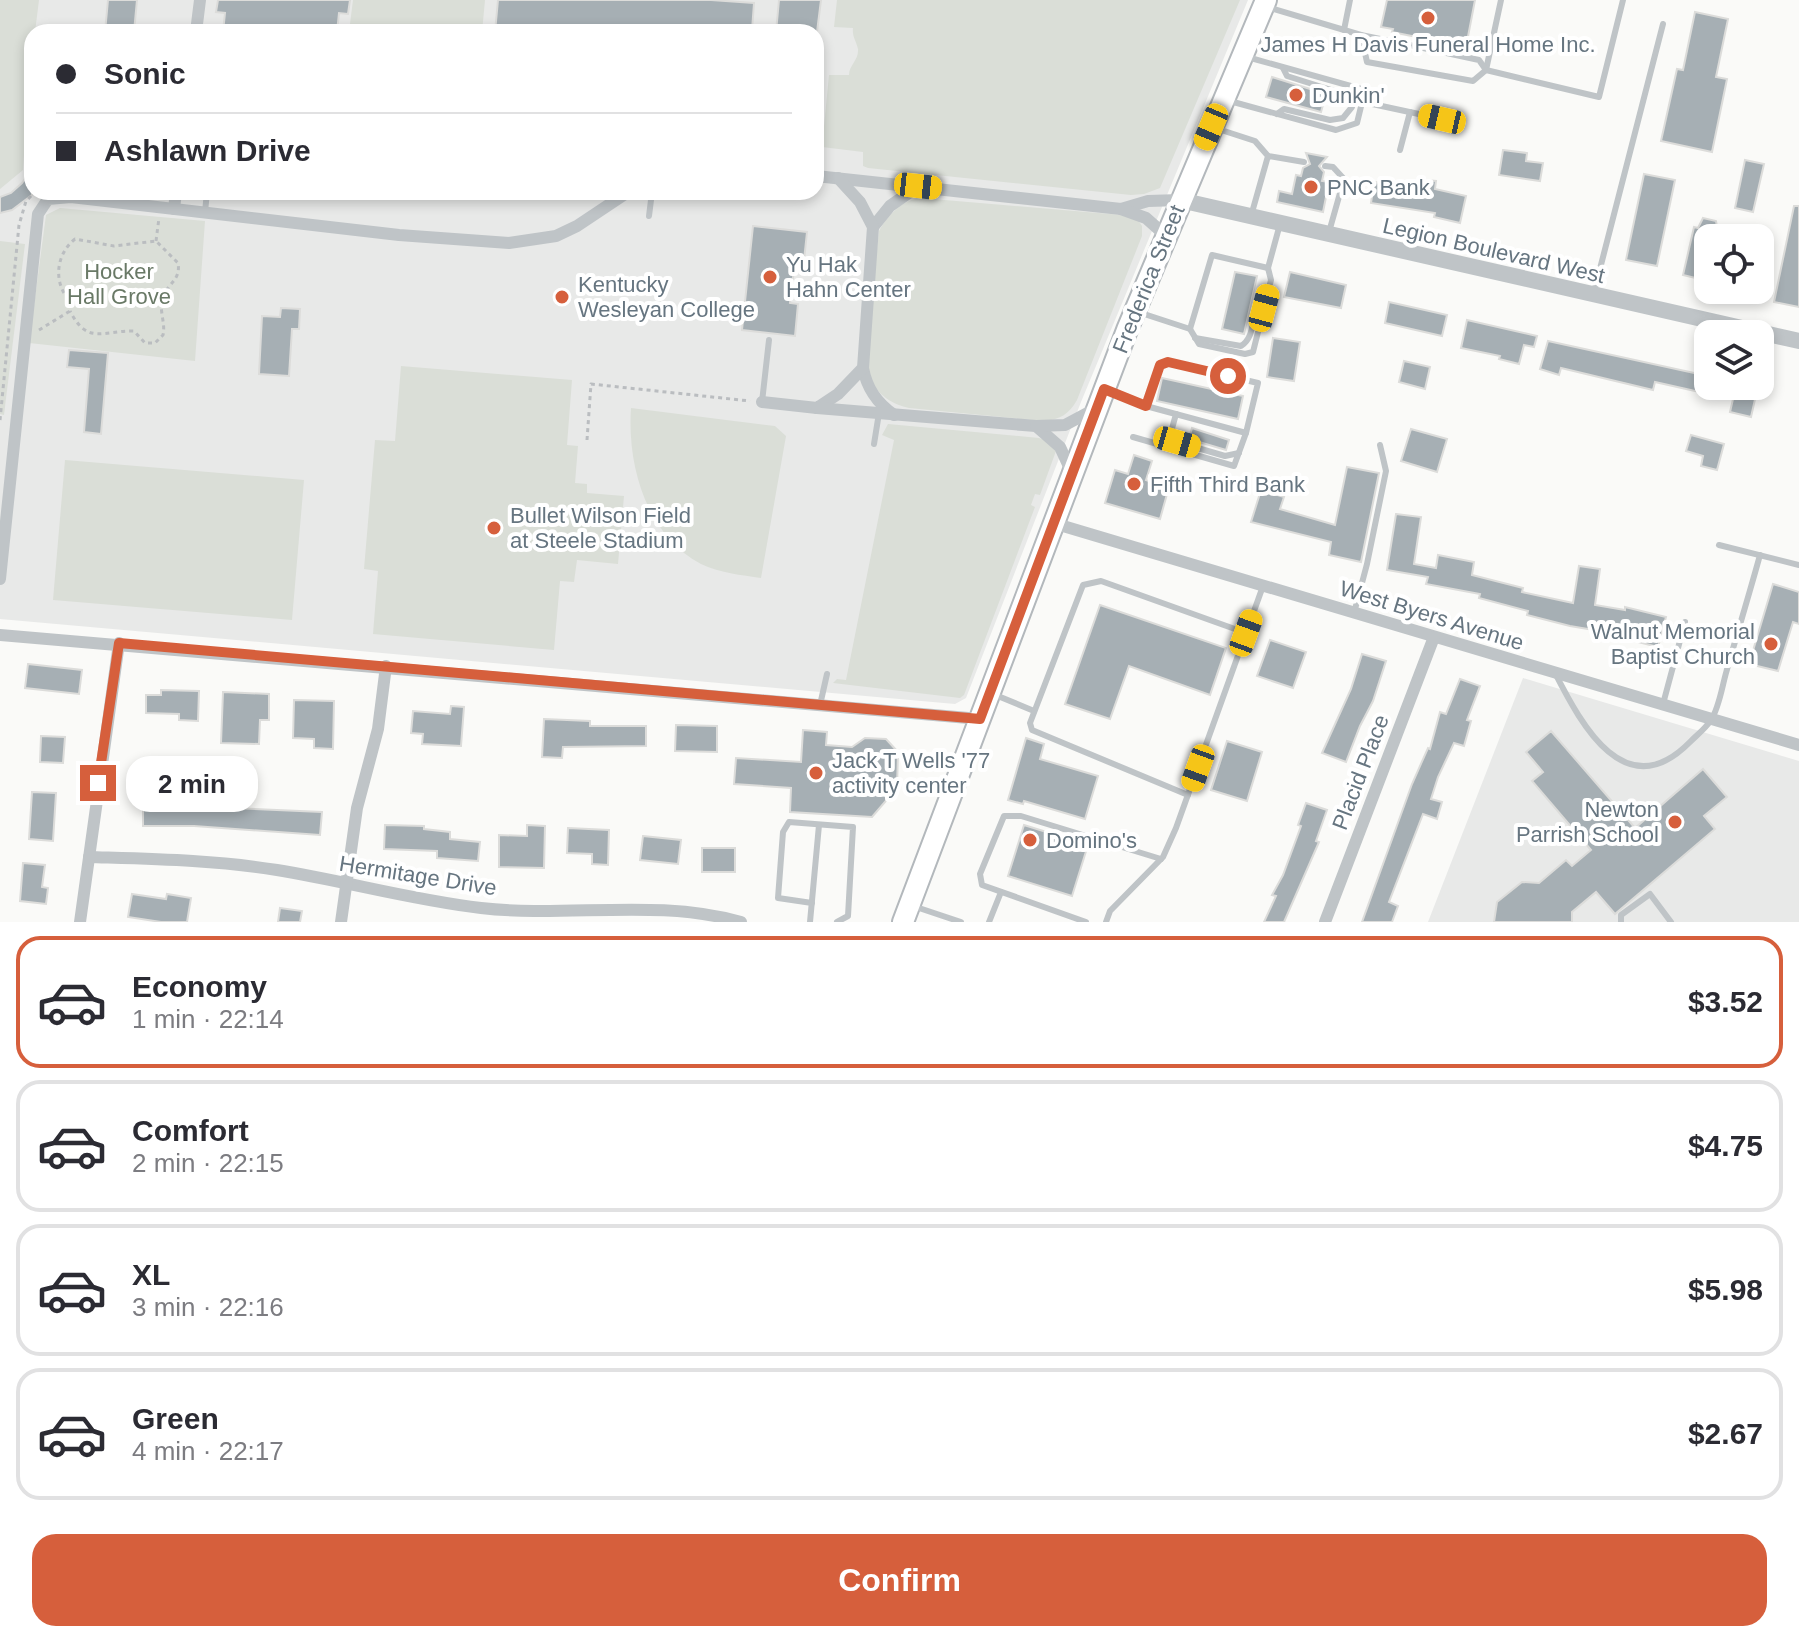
<!DOCTYPE html>
<meta charset="utf-8">
<style>
:root{--surface:#fff;--page:#f2f2f3;--text:#2b2b33;--muted:#7c7c81;--line:#e1e1e2;--accent:#d65f3c}
body{margin:0;font-family:Arial,sans-serif;background:var(--page);color:var(--text);height:100vh;display:flex;flex-direction:column;font-size:30px;white-space:nowrap}
*{box-sizing:border-box;margin:0}
p{font-size:26px;color:var(--muted)}
.icon{flex:none;width:44px;height:44px;fill:none;stroke:currentColor;stroke-width:2;stroke-linecap:round;stroke-linejoin:round}
.map{position:relative;height:922px;overflow:hidden}
.panel{display:flex;flex-direction:column;background:var(--surface);flex:1}
.panel>*{flex:none}
.banner{position:absolute;left:24px;top:24px;width:800px;height:176px;border-radius:24px;box-shadow:0 4px 12px #0003;display:grid;align-content:center;height:176px;padding:0 32px;background:var(--surface)}
.controls{position:absolute;left:1694px;top:224px;display:grid;gap:16px}
.controls a{display:grid;place-items:center;width:80px;height:80px;border-radius:16px;background:var(--surface);box-shadow:0 4px 12px #0003;font-size:40px}
.end{position:absolute;width:36px;height:36px;margin:-18px;border:10px solid #d65f3c;background:#fff;box-shadow:0 0 0 4px #fff}
.from{border-radius:50%}
.bubble{position:absolute;height:56px;border-radius:24px;background:var(--surface);box-shadow:0 4px 12px #0003;font-size:26px;font-weight:800;line-height:56px;text-align:center}
.car{position:absolute;width:24px;height:48px;margin:-24px -12px;border-radius:10px;box-shadow:0 0 6px 2px #0007;background:linear-gradient(#f5c518 24%,#345 0 40%,#f5c518 0 76%,#345 0 86%,#f5c518 0)}
.banner b{display:flex;align-items:center;gap:28px;height:76px;font-size:30px}
.banner b+b{border-top:2px solid var(--line)}
.banner i{width:20px;height:20px;background:var(--text)}
ul{padding:14px 0 0;list-style:none}
li{display:flex;align-items:center;gap:24px;height:132px;margin:0 16px 12px;padding:0 16px;border:4px solid var(--line);border-radius:24px}
li div{flex:1}
li b{display:block;font-size:30px}
li em{font-style:normal;font-weight:800}
li.selected{border-color:var(--accent)}
li>.icon{width:72px;height:72px;stroke-width:1.5}
.action{display:flex;gap:16px;margin-top:auto;padding:16px 32px}
.action a{flex:1;height:92px;border-radius:24px;background:var(--accent);color:#fff;font-size:32px;font-weight:800;line-height:92px;text-align:center}
.map>svg:first-child{display:block}
.built{fill:#e8e9e8;fill-rule:evenodd}
.green{fill:#daded7}
.building{fill:#a6afb4;stroke:#dcdcda;stroke-width:2}
.lines{fill:none;stroke-linecap:round;stroke-linejoin:round}
.primary-casing{stroke:#b3b8bc;stroke-width:24}
.path{stroke:#babdc0;stroke-width:3;stroke-dasharray:4 4;stroke-linecap:butt}
.service{stroke:#bfc4c7;stroke-width:6}
.minor{stroke:#bfc4c7;stroke-width:12}
.tertiary{stroke:#bfc4c7;stroke-width:16}
.primary{stroke:#fff;stroke-width:20}
.route{stroke:#d65f3c;stroke-width:10}
.poi-dot{fill:#d65f3c;stroke:#fff;stroke-width:3}
.labels{text-anchor:middle;stroke-width:8;stroke-linejoin:round;paint-order:stroke}
.poi-label{font-size:22px;fill:#667580;stroke:#fff;text-anchor:start}
.street-label{font-size:22px;fill:#667580;stroke:#fff}
.park-label{font-size:22px;fill:#697966;stroke:#fff}
</style>
<div class="map">
<svg width="1799" height="922" viewBox="0 0 1799 922">
<rect width="100%" height="100%" fill="#fafaf8"/>
<g class="built">
<path d="M0,0H1248L1081,402L966,698L955,704L0,619ZM32,32H816V192H32Z"/>
<path d="M1523,678L1799,761V922H1428Z"/>
</g>
<g class="green">
<path d="M0,0H39L35,32H32L23,170L0,189Z"/>
<path d="M353,0H485L482,32H349Z"/>
<path d="M837,0H1240L1160,188L1144,194L1131,195L868,168L863,166V152L822,147L829,75H849C849,65 859,60 858,49C856,40 852,37 853,28L834,27Z"/>
<path d="M921,198L1122,215L1138,220L1142,226V236L1077,400C1069,414 1060,420 1043,421L909,408C894,405 877,395 871,379C862,353 876,264 879,231C889,214 902,200 921,198Z"/>
<path d="M60,208L205,221L195,361L29,343L46,215Z"/>
<path d="M0,241L25,244L4,415L0,414Z"/>
<path d="M401,366L572,380L567,445L578,446L575,483L587,484V493L624,496L618,564L577,560L574,582L560,581L554,650L373,634L378,571L364,569L375,440L395,441Z"/>
<path d="M631,408L775,426L786,436L761,578C742,575 719,573 701,564C646,535 627,465 631,408Z"/>
<path d="M888,424L1039,438L1045,440L1056,451L1040,495L1035,494L1031,505L1035,507L964,695L960,698L833,683L837,679L846,680L894,440L882,435Z"/>
<path d="M65,460L304,480L292,620L53,600Z"/>
</g>
<g class="building">
<path d="M108,0H137L134,32H105Z"/>
<path d="M218,0H350L348,14L339,13L337,32H223L225,13L216,12Z"/>
<path d="M498,0H711L754,3L752,30L735,29V32H495Z"/>
<path d="M779,0H821L817,32H776Z"/>
<path d="M1387,0H1475L1466,47L1392,32L1393,29L1381,27Z"/>
<path d="M1695,12L1728,19L1716,77L1727,79L1712,152L1661,141L1677,69L1683,70Z"/>
<path d="M1272,77L1326,94L1321,112L1266,97Z"/>
<path d="M1503,150L1527,153L1526,161L1543,163L1540,181L1499,175Z"/>
<path d="M1306,153L1327,157L1319,166L1324,172L1322,181L1329,182L1323,212L1277,202L1279,191L1292,194L1296,175L1301,176L1303,168L1310,164Z"/>
<path d="M1745,160L1764,164L1753,212L1735,208Z"/>
<path d="M32,169V195L12,210L0,213V197L11,193L22,183Z"/>
<path d="M1644,174L1675,180L1657,266L1626,260Z"/>
<path d="M1425,180L1436,181L1435,189L1466,196L1460,223L1434,217L1435,213L1371,203L1374,182L1424,190Z"/>
<path d="M1794,206H1799V307L1774,302Z"/>
<path d="M1703,218L1716,221L1719,238H1708V281L1683,275L1694,227L1698,228Z"/>
<path d="M753,226L807,232L803,270L794,269L790,303L798,304L795,336L742,330Z"/>
<path d="M1235,272L1257,276L1244,334L1222,329Z"/>
<path d="M1290,272L1346,285L1341,308L1284,297Z"/>
<path d="M1389,302L1447,315L1442,336L1385,323Z"/>
<path d="M281,308L300,309L299,329H292L289,376L259,374L262,316L280,317Z"/>
<path d="M1467,320L1537,336L1534,347L1524,345L1519,364L1499,359L1500,356L1461,348Z"/>
<path d="M1273,338L1300,342L1294,381L1267,377Z"/>
<path d="M1548,341L1708,376L1704,393L1655,382L1653,390L1561,368L1559,375L1540,369Z"/>
<path d="M69,350L108,353L101,434L84,432L89,369L67,367Z"/>
<path d="M1404,361L1430,367L1425,389L1399,382Z"/>
<path d="M1162,378L1243,396L1238,419L1157,401Z"/>
<path d="M1736,386H1758L1751,417L1730,412Z"/>
<path d="M1192,428L1229,440L1226,450L1189,439Z"/>
<path d="M1411,429L1447,439L1437,472L1401,461Z"/>
<path d="M1691,435L1724,444L1717,470L1701,466L1703,456L1686,451Z"/>
<path d="M1134,455L1152,461L1146,480L1169,487L1160,519L1105,503L1115,470L1128,474Z"/>
<path d="M1347,467L1379,473L1361,562L1329,555L1331,542L1251,522L1261,490L1284,497L1280,509L1335,525Z"/>
<path d="M1396,514L1421,517L1414,564L1436,568L1438,555L1474,562L1472,575L1523,588L1522,592L1573,603L1579,566L1600,569L1595,605L1625,610V607L1666,617L1658,647L1618,637V634L1570,626L1527,615L1528,611L1479,598L1480,594L1426,584L1428,577L1387,570Z"/>
<path d="M1773,584L1799,592V624L1793,622L1778,671L1749,664Z"/>
<path d="M1100,605L1226,648L1210,695L1129,666L1110,719L1065,704Z"/>
<path d="M1270,640L1306,652L1293,688L1257,676Z"/>
<path d="M1362,654L1386,661L1373,701L1360,726L1346,762L1322,753L1351,689Z"/>
<path d="M28,664L82,670L79,694L25,688Z"/>
<path d="M1460,679L1480,686L1467,720L1471,721L1464,746L1454,743L1438,777L1431,799L1442,802L1437,819L1423,814L1389,902L1398,906L1392,922H1362L1412,784L1428,748L1430,749L1440,712L1446,714Z"/>
<path d="M161,690L199,691L198,721L179,720V714L146,713V695H161Z"/>
<path d="M223,692L269,694V720H260L259,744L221,743Z"/>
<path d="M294,700L334,701L333,749L314,748V739L293,738Z"/>
<path d="M451,706L464,707L461,746L422,744L423,734L411,733L413,711L450,714Z"/>
<path d="M544,719L590,721V726H646V746L563,747L562,758L542,757Z"/>
<path d="M676,725L717,726V752L675,751Z"/>
<path d="M803,730L827,732L826,745L852,747L865,738L886,739L898,752L897,788L872,817L790,812L791,788L734,784L736,758L801,762Z"/>
<path d="M1551,731L1635,828L1703,769L1727,797L1704,816L1715,829L1615,914L1596,892L1572,912V922H1494L1497,902L1522,882L1539,883L1566,860L1572,866L1591,850L1532,781L1543,772L1526,752Z"/>
<path d="M41,736L65,737L63,763L40,762Z"/>
<path d="M1026,738L1044,744L1040,759L1098,776L1085,819L1024,801L1023,804L1008,800Z"/>
<path d="M1227,741L1262,752L1247,801L1211,790Z"/>
<path d="M32,792L56,793L53,841L29,839Z"/>
<path d="M1306,803L1327,810L1316,841L1319,842L1284,922H1264L1276,896L1272,895L1283,875L1301,826L1298,825Z"/>
<path d="M143,804L322,812L320,835L194,826H143Z"/>
<path d="M385,825L424,826V829L450,832V839L480,842L478,861L437,858V851L384,849Z"/>
<path d="M527,825L545,826L544,868L499,867V835L527,836Z"/>
<path d="M1024,825L1088,845L1072,896L1008,876Z"/>
<path d="M568,828L609,830L608,865L592,864V854L567,853Z"/>
<path d="M643,836L681,840L678,864L640,860Z"/>
<rect x="702" y="848" width="33" height="24"/>
<path d="M23,863L45,865L42,887L48,888L46,904L20,901Z"/>
<path d="M132,894L166,899L167,894L191,898L187,922H161L128,917Z"/>
<path d="M280,908L302,911L300,922H278Z"/>
</g>
<g class="lines">
<g class="primary-casing">
<path id="primary" d="M903,922L1127,330L1266,0"/>
</g>
<g class="path">
<path d="M156,241L159,218"/>
<path d="M39,330L70,311L69,300C53,282 56,254 75,239L114,246L156,241L178,263C181,280 168,283 163,297C158,309 166,323 163,335L155,343H145L134,331C103,330 88,346 70,311"/>
<path d="M0,420L19,225L26,201L35,192"/>
<path d="M587,440L591,384L750,401"/>
</g>
<g class="service">
<path d="M1267,7L1361,35L1390,41"/>
<path d="M1344,30L1350,0"/>
<path d="M1361,35L1367,62L1473,81L1486,70L1501,0"/>
<path d="M1400,43L1479,60L1486,70L1599,97L1623,0"/>
<path d="M1226,100L1336,130L1357,123L1365,90L1247,57"/>
<path d="M1363,102L1442,119"/>
<path d="M1277,114L1284,109L1330,120L1343,118L1352,107L1344,94L1287,76L1283,68"/>
<path d="M1215,128L1255,141L1268,156L1251,216"/>
<path d="M1400,150L1410,112"/>
<path d="M1268,156L1304,162"/>
<path d="M1325,166L1333,167L1344,179L1329,232"/>
<path d="M205,212L207,192"/>
<path d="M649,216L652,192"/>
<path d="M1594,292L1663,24"/>
<path d="M1257,302L1269,287"/>
<path d="M1138,312L1190,329L1212,255L1268,268L1280,224"/>
<path d="M1190,329L1199,344L1245,354L1253,352L1271,280L1268,268"/>
<path d="M1195,338L1241,346C1252,339 1252,326 1255,313"/>
<path d="M1107,391L1146,406L1246,433L1258,383L1168,362L1160,365L1146,406"/>
<path d="M762,402L769,340"/>
<path d="M1133,437L1234,466L1246,433"/>
<path d="M874,444L879,413"/>
<path d="M1167,447L1176,414"/>
<path d="M1171,448L1177,442L1225,456L1239,453"/>
<path d="M1719,545L1799,565"/>
<path d="M1354,613L1367,564L1386,471L1380,445"/>
<path d="M1555,673C1582,726 1626,807 1690,742C1697,735 1706,728 1711,720C1719,708 1722,687 1726,673C1737,634 1749,595 1760,555"/>
<path d="M993,694L1034,711"/>
<path d="M1663,704L1685,622"/>
<path d="M820,705L827,674"/>
<path d="M1188,795L1032,730L1030,723L1083,585L1101,581L1246,633"/>
<path d="M812,903L778,898L783,832L789,822L853,827L848,916L837,922"/>
<path d="M913,906L961,922"/>
<path d="M810,922L819,825"/>
<path d="M989,922L1001,892"/>
<path d="M1086,922L982,885L980,874L1004,816H1021L1161,859"/>
<path d="M1106,922L1110,911L1163,857L1176,828L1263,586"/>
<path d="M1621,922V915L1650,894L1671,922"/>
</g>
<g class="minor">
<path d="M196,32L200,0"/>
<path d="M816,176L1121,209L1148,201L1180,200"/>
<path d="M174,209L176,192"/>
<path d="M1121,209L1146,218L1165,235"/>
<path d="M873,227L890,206L917,187"/>
<path d="M863,368C867,389 877,403 894,415"/>
<path d="M762,402L817,408L838,394L863,368L873,227L860,202L838,178"/>
<path d="M817,408L1036,426L1060,447L1072,473"/>
<path d="M1036,426L1065,425L1095,409"/>
<path d="M1053,523L1799,745"/>
<path d="M0,579L38,214L48,199L71,197L399,235L509,243L556,236L577,226L628,192"/>
<path d="M0,635L980,719"/>
<path d="M89,857C152,859 215,860 277,870C345,881 412,900 481,908C568,918 655,898 741,922"/>
<path d="M80,922L119,643"/>
<path d="M341,922L357,808L378,729L386,666"/>
<path d="M1325,922L1434,637"/>
</g>
<path class="tertiary" d="M1180,200L1799,341"/>
<use href="#primary" class="primary"/>
</g>
<g class="lines">
<path class="route" d="M98,783L119,643L980,719L1104,389L1146,406L1160,365L1168,362L1228,376"/>
</g>
<g class="poi-dot">
<circle cx="1428" cy="18" r="8"/>
<circle cx="1296" cy="95" r="8"/>
<circle cx="1311" cy="187" r="8"/>
<circle cx="770" cy="277" r="8"/>
<circle cx="562" cy="297" r="8"/>
<circle cx="1134" cy="484" r="8"/>
<circle cx="494" cy="528" r="8"/>
<circle cx="1771" cy="644" r="8"/>
<circle cx="816" cy="773" r="8"/>
<circle cx="1675" cy="822" r="8"/>
<circle cx="1030" cy="840" r="8"/>
</g>
<g class="labels">
<g class="poi-label">
<text x="1428" y="52" text-anchor="middle">James H Davis Funeral Home Inc.</text>
<text x="1312" y="103">Dunkin'</text>
<text x="1327" y="195">PNC Bank</text>
<text x="786" y="272">Yu Hak<tspan x="786" dy="25">Hahn Center</tspan></text>
<text x="578" y="292">Kentucky<tspan x="578" dy="25">Wesleyan College</tspan></text>
<text x="1150" y="492">Fifth Third Bank</text>
<text x="510" y="523">Bullet Wilson Field<tspan x="510" dy="25">at Steele Stadium</tspan></text>
<text x="1755" y="639" text-anchor="end">Walnut Memorial<tspan x="1755" dy="25">Baptist Church</tspan></text>
<text x="832" y="768">Jack T Wells '77<tspan x="832" dy="25">activity center</tspan></text>
<text x="1659" y="817" text-anchor="end">Newton<tspan x="1659" dy="25">Parrish School</tspan></text>
<text x="1046" y="848">Domino's</text>
</g>
<g class="street-label">
<text transform="translate(1494 250) rotate(13)" y="8">Legion Boulevard West</text>
<text transform="translate(1148 279) rotate(-68)" y="8">Frederica Street</text>
<text transform="translate(1432 615) rotate(17)" y="8">West Byers Avenue</text>
<text transform="translate(1360 772) rotate(-69)" y="8">Placid Place</text>
<text transform="translate(418 875) rotate(9)" y="8">Hermitage Drive</text>
</g>
<g class="park-label">
<text x="119" y="279">Hocker<tspan x="119" dy="25">Hall Grove</tspan></text>
</g>
</g>
</svg>
<div class="controls">
<a><svg class="icon" aria-label="locate" viewBox="0 0 24 24"><circle cx="12" cy="12" r="6"/><path d="M12 2v4M12 18v4M2 12h4M18 12h4"/></svg></a>
<a><svg class="icon" aria-label="layers" viewBox="0 0 24 24"><path d="M12 4l9 5-9 5-9-5zM3 14l9 5 9-5"/></svg></a>
</div>
<i class="end from" style="left:1228px;top:376px"></i>
<i class="end" style="left:98px;top:783px"></i>
<div class="bubble" style="left:126px;top:756px;width:132px">2 min</div>
<i class="car" style="left:1442px;top:119px;rotate:283deg"></i>
<i class="car" style="left:1211px;top:127px;rotate:203deg"></i>
<i class="car" style="left:918px;top:186px;rotate:96deg"></i>
<i class="car" style="left:1264px;top:308px;rotate:15deg"></i>
<i class="car" style="left:1177px;top:442px;rotate:106deg"></i>
<i class="car" style="left:1246px;top:633px;rotate:20deg"></i>
<i class="car" style="left:1198px;top:768px;rotate:200deg"></i>
<div class="banner">
<b><i class="from"></i>Sonic</b>
<b><i></i>Ashlawn Drive</b>
</div>
</div>
<section class="panel">
<ul>
<li class="selected"><svg class="icon" aria-label="car" viewBox="0 0 24 24"><path d="M5 17H2v-5l4-1 3-4h7l3 4 3 1v5h-3M9 17h6M6 11h13"/><circle cx="7" cy="17" r="2"/><circle cx="17" cy="17" r="2"/></svg><div><b>Economy</b><p>1 min · 22:14</p></div><em>$3.52</em></li>
<li><svg class="icon" aria-label="car" viewBox="0 0 24 24"><path d="M5 17H2v-5l4-1 3-4h7l3 4 3 1v5h-3M9 17h6M6 11h13"/><circle cx="7" cy="17" r="2"/><circle cx="17" cy="17" r="2"/></svg><div><b>Comfort</b><p>2 min · 22:15</p></div><em>$4.75</em></li>
<li><svg class="icon" aria-label="car" viewBox="0 0 24 24"><path d="M5 17H2v-5l4-1 3-4h7l3 4 3 1v5h-3M9 17h6M6 11h13"/><circle cx="7" cy="17" r="2"/><circle cx="17" cy="17" r="2"/></svg><div><b>XL</b><p>3 min · 22:16</p></div><em>$5.98</em></li>
<li><svg class="icon" aria-label="car" viewBox="0 0 24 24"><path d="M5 17H2v-5l4-1 3-4h7l3 4 3 1v5h-3M9 17h6M6 11h13"/><circle cx="7" cy="17" r="2"/><circle cx="17" cy="17" r="2"/></svg><div><b>Green</b><p>4 min · 22:17</p></div><em>$2.67</em></li>
</ul>
<div class="action"><a>Confirm</a></div>
</section>
